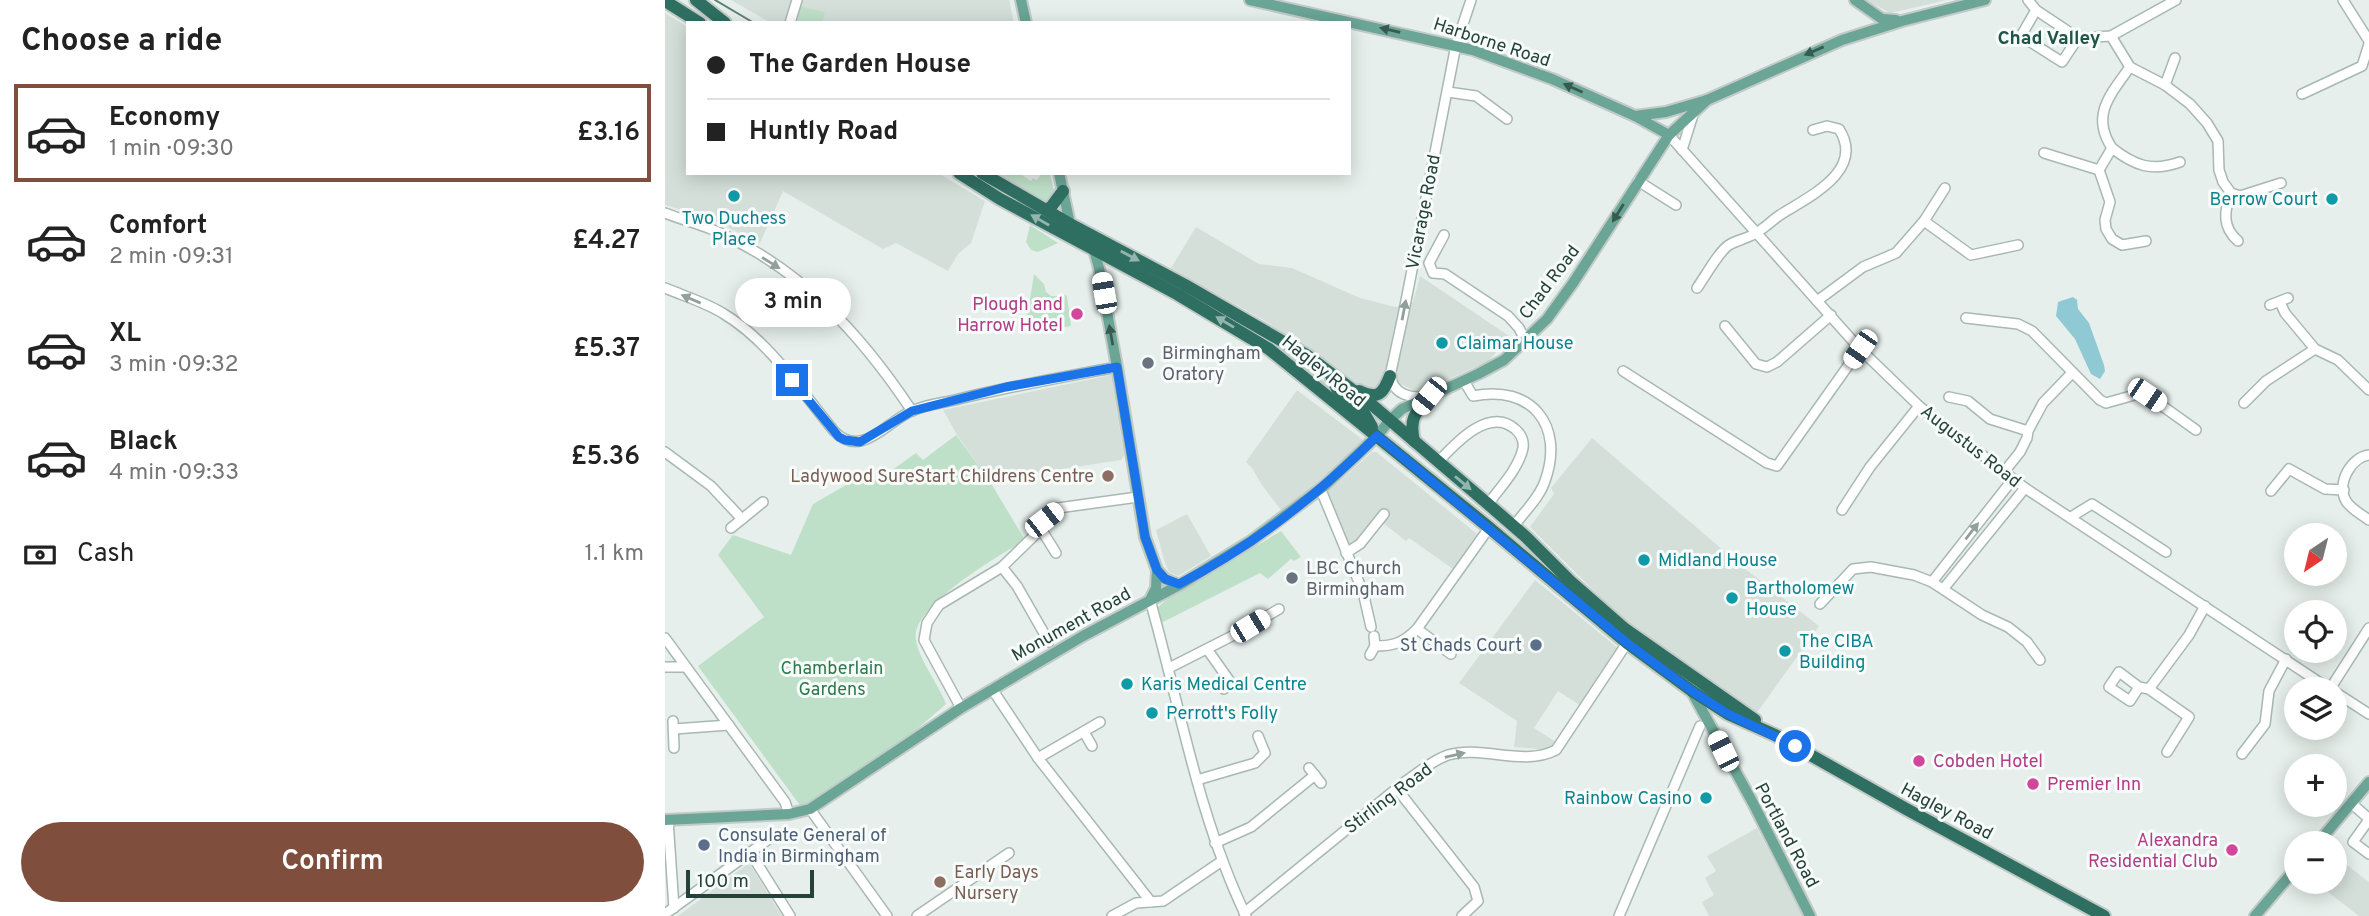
<!DOCTYPE html>
<meta charset="utf-8">
<style>
:root{--surface:#fff;--page:#f2f2f2;--text:#222;--muted:#767676;--line:#e0e0e0;--accent:#804e3d}
body{margin:0;font-family:Overpass,sans-serif;background:var(--page);color:var(--text);height:100vh;display:flex;flex-direction:column;font-size:26px;white-space:nowrap}
*{box-sizing:border-box;margin:0}
p{font-size:23px;color:var(--muted)}
.icon{flex:none;width:38px;height:38px;fill:none;stroke:currentColor;stroke-width:2;stroke-linecap:round;stroke-linejoin:round}
.map{position:relative;flex:1;overflow:hidden}
.side{display:flex;flex-direction:column;background:var(--surface);width:665px}
.side>*{flex:none}
.top-card{position:absolute;left:21px;top:21px;width:665px;height:154px;border-radius:0px;box-shadow:0 4px 18px #0003;display:grid;align-content:center;height:154px;padding:0 21px;background:var(--surface)}
.needle{width:46px;rotate:215deg}
.tools{position:absolute;left:1619px;top:523px;display:grid;gap:14px}
.tools a{display:grid;place-items:center;width:63px;height:63px;border-radius:50%;background:var(--surface);box-shadow:0 4px 18px #0003;font-size:35px}
.scale{position:absolute;left:21px;bottom:18px;width:128px;box-sizing:border-box;padding-left:7px;border:4px solid #24423a;border-top:0;font-size:19px;line-height:24px;white-space:nowrap;color:#24423a;-webkit-text-stroke:5px #f7fbf9;paint-order:stroke}
.end{position:absolute;width:32px;height:32px;margin:-16px;border:9px solid #1a73e8;background:#fff;box-shadow:0 0 0 4px #fff}
.from{border-radius:50%}
.bubble{position:absolute;height:49px;border-radius:24px;background:var(--surface);box-shadow:0 4px 18px #0003;font-size:23px;font-weight:600;line-height:49px;text-align:center}
.car{position:absolute;width:21px;height:42px;margin:-21px -10px;border-radius:9px;box-shadow:0 0 5px 2px #0007;background:linear-gradient(#fff 24%,#345 0 40%,#fff 0 76%,#345 0 86%,#fff 0)}
.top-card b{display:flex;align-items:center;gap:24px;height:66px;font-size:26px}
.top-card b+b{border-top:2px solid var(--line)}
.top-card i{width:18px;height:18px;background:var(--text)}
ul{padding:0;list-style:none}
li{display:flex;align-items:center;gap:21px;height:98px;margin:0 14px 10px;padding:0 7px;border:4px solid transparent;border-radius:0px}
li div{flex:1}
li b{display:block;font-size:26px}
li em{font-style:normal;font-weight:600}
li.selected{border-color:var(--accent)}
li>.icon{width:63px;height:63px;stroke-width:1.5}
h2{padding:0 21px;font-size:32px;line-height:84px}
.pay{display:flex;align-items:center;gap:18px;height:77px;padding:0 21px;font-size:26px}
.pay p{margin-inline-start:auto}
.button{display:flex;gap:14px;margin-top:auto;padding:14px 21px}
.button a{flex:1;height:80px;border-radius:42px;background:var(--accent);color:#fff;font-size:28px;font-weight:600;line-height:80px;text-align:center}
main{display:flex;flex:1;min-height:0}
.map>svg:first-child{display:block}
.built{fill:#d4dfda}
.green{fill:#bfe0c8}
.water{fill:#8ec9d4}
.lines{fill:none;stroke-linecap:round;stroke-linejoin:round}
.minor-casing{stroke:#a8b8b2;stroke-width:12}
.major-casing{stroke:#c2cac8;stroke-width:14}
.highway-casing{stroke:#c2cac8;stroke-width:16}
.minor{stroke:#fff;stroke-width:9}
.major{stroke:#6aa596;stroke-width:10}
.highway{stroke:#2f6f62;stroke-width:12}
.tram{stroke:#5f7d75;stroke-width:2}
.oneway{fill:#365b51}
.oneway2{fill:#93b5ae}
.oneway3{fill:#92a09c}
.route{stroke:#1a73e8;stroke-width:9}
.culture-dot{fill:#0f9aa8;stroke:#f7fbf9;stroke-width:2.5}
.hotel-dot{fill:#d1479c;stroke:#f7fbf9;stroke-width:2.5}
.worship-dot{fill:#6b7280;stroke:#f7fbf9;stroke-width:2.5}
.education-dot{fill:#8d6e63;stroke:#f7fbf9;stroke-width:2.5}
.service-dot{fill:#5c6f8a;stroke:#f7fbf9;stroke-width:2.5}
.labels{text-anchor:middle;stroke-width:6;stroke-linejoin:round;paint-order:stroke}
.street-label{font-size:18px;fill:#24423a;stroke:#f7fbf9}
.culture-label{font-size:18px;fill:#0d838f;stroke:#f7fbf9;text-anchor:start}
.hotel-label{font-size:18px;fill:#b23c85;stroke:#f7fbf9;text-anchor:end}
.worship-label{font-size:18px;fill:#5b616d;stroke:#f7fbf9;text-anchor:start}
.education-label{font-size:18px;fill:#785e54;stroke:#f7fbf9;text-anchor:end}
.service-label{font-size:18px;fill:#4e5e75;stroke:#f7fbf9;text-anchor:end}
.park-label{font-size:18px;fill:#2d7a4b;stroke:#f7fbf9}
.neighbourhood-label{font-size:19px;font-weight:bold;fill:#1f5548;stroke:#f7fbf9}
</style>
<main>
<section class="side">
<h2>Choose a ride</h2>
<ul>
<li class="selected"><svg class="icon" aria-label="car" viewBox="0 0 24 24"><path d="M5 17H2v-5l4-1 3-4h7l3 4 3 1v5h-3M9 17h6M6 11h13"/><circle cx="7" cy="17" r="2"/><circle cx="17" cy="17" r="2"/></svg><div><b>Economy</b><p>1 min · 09:30</p></div><em>£3.16</em></li>
<li><svg class="icon" aria-label="car" viewBox="0 0 24 24"><path d="M5 17H2v-5l4-1 3-4h7l3 4 3 1v5h-3M9 17h6M6 11h13"/><circle cx="7" cy="17" r="2"/><circle cx="17" cy="17" r="2"/></svg><div><b>Comfort</b><p>2 min · 09:31</p></div><em>£4.27</em></li>
<li><svg class="icon" aria-label="car" viewBox="0 0 24 24"><path d="M5 17H2v-5l4-1 3-4h7l3 4 3 1v5h-3M9 17h6M6 11h13"/><circle cx="7" cy="17" r="2"/><circle cx="17" cy="17" r="2"/></svg><div><b>XL</b><p>3 min · 09:32</p></div><em>£5.37</em></li>
<li><svg class="icon" aria-label="car" viewBox="0 0 24 24"><path d="M5 17H2v-5l4-1 3-4h7l3 4 3 1v5h-3M9 17h6M6 11h13"/><circle cx="7" cy="17" r="2"/><circle cx="17" cy="17" r="2"/></svg><div><b>Black</b><p>4 min · 09:33</p></div><em>£5.36</em></li>
</ul>
<div class="pay"><svg class="icon" aria-label="cash" viewBox="0 0 24 24"><path d="M3 7h18v10H3z"/><circle cx="12" cy="12" r="2"/></svg>Cash<p>1.1 km</p></div>
<div class="button"><a>Confirm</a></div>
</section>
<div class="map">
<svg width="1704" height="916" viewBox="0 0 1704 916">
<rect width="100%" height="100%" fill="#e6efeb"/>
<g class="built">
<path d="M66,0H344L349,23H106Z"/>
<path d="M1201,0H1282L1225,13Z"/>
<path d="M0,13L23,27V173H273L320,201L306,243L293,254L283,271L231,243L218,249L118,191L95,243L43,218L0,205Z"/>
<path d="M531,227L594,264L627,268L695,298L730,307L748,302L755,276L844,336L824,361L753,393L724,378L707,393L602,322L506,268Z"/>
<path d="M446,375L459,455L456,460L324,480L292,435L278,410Z"/>
<path d="M632,390L702,443L653,485L616,510L597,485L587,468L581,462Z"/>
<path d="M927,438L1079,568L1154,626L1091,714L965,627L865,527L889,494L886,488Z"/>
<path d="M707,452H711L731,468L812,534L788,569L744,538L741,541L717,522L687,550L662,493Z"/>
<path d="M522,514L546,556L513,576L504,572L500,563L491,530Z"/>
<path d="M870,580L954,649L916,706L893,691L869,728L891,742L888,747L875,749L849,747L852,721L794,683Z"/>
<path d="M1092,828L1138,916H1044L1037,902L1049,895L1040,878L1051,871L1042,856Z"/>
<path d="M1670,856L1704,882V916H1694L1650,882H1670Z"/>
<path d="M84,863L117,916H13Z"/>
</g>
<g class="green">
<path d="M134,6L160,12L157,23L154,21L150,23L128,21Z"/>
<path d="M334,173H354L366,181L368,178L372,180L377,173H385L390,196L382,203Z"/>
<path d="M365,225L393,243L373,252L366,250L361,242Z"/>
<path d="M369,274L379,284L381,292L386,296H393L396,293L402,296L406,326L365,333L362,318Z"/>
<path d="M612,346H616L680,398L678,401L612,348Z"/>
<path d="M291,435L324,480L360,540C334,556 245,606 251,640C254,660 274,685 281,704L251,730L155,797L142,804H134L33,666L99,617L53,555L68,535L126,555L148,504L195,477L213,480L251,453L258,460Z"/>
<path d="M616,531L636,557L629,561L626,559L603,579L595,573L496,623L493,607L501,600Z"/>
</g>
<path class="water" d="M1408,297L1412,300L1413,309L1424,323L1439,365L1440,371L1435,379L1426,374L1410,339L1391,316L1393,302Z"/>
<g class="lines">
<g class="minor-casing">
<g id="minor">
<path d="M1363,0L1371,10L1413,38L1446,36L1511,0"/>
<path d="M1678,0L1704,41"/>
<path d="M1371,10L1356,36L1397,62L1413,38"/>
<path d="M125,23L132,0"/>
<path d="M1446,36L1465,67L1500,85L1525,104L1542,123L1553,141L1554,170L1558,182L1566,193L1575,196L1616,183"/>
<path d="M1500,85L1510,58"/>
<path d="M783,92L811,96L842,119"/>
<path d="M1637,94L1697,66L1704,44"/>
<path d="M1004,135L1195,349L1254,406L1360,488L1666,690"/>
<path d="M1447,148C1425,115 1446,94 1465,67"/>
<path d="M1017,150L1028,115"/>
<path d="M1379,153L1434,170L1447,148C1470,166 1487,172 1515,162"/>
<path d="M1434,170L1445,202L1440,220L1441,229L1447,239L1457,245L1481,241"/>
<path d="M973,181L1011,205"/>
<path d="M1566,193C1559,211 1557,227 1573,241"/>
<path d="M0,213C15,219 31,223 46,229C134,266 195,333 247,411"/>
<path d="M1259,221L1280,188"/>
<path d="M779,235L764,263L768,273L780,274L843,316L854,328L860,340"/>
<path d="M0,288C19,296 42,303 59,314C104,341 136,391 169,431C196,460 222,421 247,411C262,404 279,403 294,399C347,386 399,377 452,367"/>
<path d="M1032,288C1040,277 1054,251 1064,245C1072,240 1081,239 1089,234C1099,229 1106,221 1115,215C1143,197 1201,171 1174,129L1162,126L1148,130"/>
<path d="M1152,301L1198,267L1231,253L1259,221L1306,255L1353,245"/>
<path d="M1615,302L1620,313L1650,349L1673,360L1704,390"/>
<path d="M1605,305L1623,298"/>
<path d="M1301,318L1353,324L1367,331L1435,400L1441,403L1473,394L1482,395L1531,430"/>
<path d="M1060,326L1091,364L1102,367L1112,362L1166,315"/>
<path d="M958,371L1102,463L1112,466L1195,349"/>
<path d="M799,381L808,396C866,384 900,425 880,481C875,497 859,512 849,526"/>
<path d="M760,397C743,398 729,394 725,376L738,316L791,45L806,0"/>
<path d="M1284,397L1303,401L1325,419L1363,431"/>
<path d="M1579,403L1601,381L1650,349"/>
<path d="M0,452L46,486L77,519"/>
<path d="M1704,455C1686,457 1671,484 1681,501C1686,509 1697,515 1704,520"/>
<path d="M773,462C790,444 824,406 850,429C856,434 859,440 858,448C854,468 835,488 823,504"/>
<path d="M1339,472L1355,452L1362,438L1363,431L1378,403L1407,373"/>
<path d="M654,490L658,495L698,592L706,627"/>
<path d="M1606,491L1624,469L1660,489L1679,490"/>
<path d="M1177,510L1205,467L1254,406"/>
<path d="M1406,517L1427,504L1501,552"/>
<path d="M66,528L98,502"/>
<path d="M376,529L391,553"/>
<path d="M681,553L695,544L719,514"/>
<path d="M337,567L352,586L384,642"/>
<path d="M1267,582L1348,479"/>
<path d="M1279,588L1360,488"/>
<path d="M485,600C515,706 533,816 581,916"/>
<path d="M1155,604L1188,569L1206,567L1249,575L1267,582L1317,615L1343,627L1362,642L1375,660"/>
<path d="M752,629L786,654"/>
<path d="M0,638L120,802L124,814"/>
<path d="M710,646C729,646 738,643 752,629L824,528"/>
<path d="M542,649L566,683L559,689"/>
<path d="M705,655L710,646L709,636"/>
<path d="M0,667H21"/>
<path d="M504,668L571,634L614,609"/>
<path d="M1474,687L1454,672L1444,687L1465,701L1474,687L1484,689L1524,717L1502,752"/>
<path d="M327,689L373,758L486,902"/>
<path d="M1484,689L1524,635L1540,606"/>
<path d="M1665,689L1704,628"/>
<path d="M1670,692L1704,714"/>
<path d="M296,708L259,640L262,623L274,605L337,567L376,529L379,520L393,508L473,497"/>
<path d="M8,721L9,748"/>
<path d="M9,729L64,725"/>
<path d="M419,732L427,746"/>
<path d="M1577,754L1600,724L1604,691L1621,659"/>
<path d="M373,758L435,722"/>
<path d="M644,768L656,783"/>
<path d="M532,780L590,763L600,753L593,736"/>
<path d="M732,789L809,887L813,901L797,916"/>
<path d="M1686,803L1702,817L1703,821L1688,842L1704,854"/>
<path d="M145,809L222,916"/>
<path d="M3,820L9,908"/>
<path d="M550,843L586,827L650,775"/>
<path d="M85,852L125,916"/>
<path d="M579,913L741,781C754,772 768,760 783,755C818,745 858,767 891,750L962,643"/>
<path d="M0,914L108,836"/>
<path d="M252,916L344,853"/>
<path d="M447,916L471,903L498,901L557,861"/>
<path d="M954,916L1035,726"/>
</g>
</g>
<g class="major-casing">
<g id="major">
<path d="M356,0L361,23"/>
<path d="M585,0L808,50L887,79L970,116L1004,135"/>
<path d="M1190,0L1217,19L1231,20"/>
<path d="M970,116L1001,112L1042,100L1177,40L1237,21L1320,0"/>
<path d="M394,173L405,224"/>
<path d="M429,250L434,268L452,367L480,537L492,570L500,579L514,585"/>
<path d="M485,600L491,588L492,570"/>
<path d="M1027,692L1089,805L1145,916"/>
<path d="M0,820L124,814L145,809L296,708L418,636L518,583L586,541L658,487L712,436L725,420L737,409L813,374L839,360L882,319L908,283L1004,135L1042,100"/>
<path d="M1652,844L1704,782"/>
<path d="M1590,916L1631,868"/>
</g>
</g>
<g class="highway-casing">
<g id="highway">
<path d="M31,0L60,23"/>
<path d="M0,1L35,23"/>
<path d="M294,173L335,199L512,294L604,349L821,525L962,643L1027,691L1063,714L1110,735L1243,810L1439,916"/>
<path d="M317,173L405,224L520,285L643,356L706,404L823,504L861,537L905,581L960,629L1090,720"/>
<path d="M381,210L386,207L398,191"/>
<path d="M665,373L672,389L699,413L707,427"/>
<path d="M694,391C713,400 718,394 725,376"/>
<path d="M749,441C744,419 750,413 764,396"/>
</g>
</g>
<use href="#minor" class="minor"/>
<use href="#major" class="major"/>
<use href="#highway" class="highway"/>
<path class="tram" d="M50,0L89,23"/>
</g>
<defs><path id="oneway-solid" d="M-6-.8H1V-3.2L6.5 0L1 3.2V.8H-6Z" transform="scale(1.75)"/></defs>
<g class="oneway">
<use href="#oneway-solid" transform="translate(725 30) rotate(-167)"/>
<use href="#oneway-solid" transform="translate(1149 51) rotate(157)"/>
<use href="#oneway-solid" transform="translate(908 88) rotate(-156)"/>
<use href="#oneway-solid" transform="translate(953 213) rotate(122)"/>
<use href="#oneway-solid" transform="translate(446 335) rotate(-100)"/>
</g>
<g class="oneway2">
<use href="#oneway-solid" transform="translate(375 220) rotate(-150)"/>
<use href="#oneway-solid" transform="translate(465 256) rotate(28)"/>
<use href="#oneway-solid" transform="translate(560 322) rotate(-149)"/>
<use href="#oneway-solid" transform="translate(798 483) rotate(40)"/>
</g>
<g class="oneway3">
<use href="#oneway-solid" transform="translate(106 263) rotate(32)"/>
<use href="#oneway-solid" transform="translate(26 299) rotate(-157)"/>
<use href="#oneway-solid" transform="translate(739 310) rotate(-79)"/>
<use href="#oneway-solid" transform="translate(1307 531) rotate(-52)"/>
<use href="#oneway-solid" transform="translate(790 755) rotate(-13)"/>
</g>
<g class="lines">
<path class="route" d="M127,380L174,437L180,440L195,442L247,411L341,387L452,367L480,537L492,570L500,579L514,584C588,546 654,494 712,436L962,643L1027,691L1063,714L1130,746"/>
</g>
<g class="culture-dot">
<circle cx="69" cy="196" r="7"/>
<circle cx="1667" cy="199" r="7"/>
<circle cx="777" cy="343" r="7"/>
<circle cx="979" cy="560" r="7"/>
<circle cx="1067" cy="598" r="7"/>
<circle cx="1120" cy="651" r="7"/>
<circle cx="462" cy="684" r="7"/>
<circle cx="487" cy="713" r="7"/>
<circle cx="1041" cy="798" r="7"/>
</g>
<g class="hotel-dot">
<circle cx="412" cy="314" r="7"/>
<circle cx="1254" cy="761" r="7"/>
<circle cx="1368" cy="784" r="7"/>
<circle cx="1567" cy="850" r="7"/>
</g>
<g class="worship-dot">
<circle cx="483" cy="363" r="7"/>
<circle cx="627" cy="578" r="7"/>
</g>
<g class="education-dot">
<circle cx="443" cy="476" r="7"/>
<circle cx="275" cy="882" r="7"/>
</g>
<g class="service-dot">
<circle cx="871" cy="645" r="7"/>
<circle cx="39" cy="845" r="7"/>
</g>
<g class="labels">
<g class="street-label">
<text transform="translate(827 42) rotate(18)" y="6">Harborne Road</text>
<text transform="translate(758 212) rotate(-79)" y="6">Vicarage Road</text>
<text transform="translate(884 282) rotate(-53)" y="6">Chad Road</text>
<text transform="translate(659 371) rotate(39)" y="6">Hagley Road</text>
<text transform="translate(1306 446) rotate(38)" y="6">Augustus Road</text>
<text transform="translate(406 624) rotate(-29)" y="6">Monument Road</text>
<text transform="translate(723 798) rotate(-37)" y="6">Stirling Road</text>
<text transform="translate(1282 811) rotate(28)" y="6">Hagley Road</text>
<text transform="translate(1122 835) rotate(62)" y="6">Portland Road</text>
</g>
<g class="culture-label">
<text x="1653" y="205" text-anchor="end">Berrow Court</text>
<text x="69" y="224" text-anchor="middle">Two Duchess<tspan x="69" dy="21">Place</tspan></text>
<text x="791" y="349">Claimar House</text>
<text x="993" y="566">Midland House</text>
<text x="1081" y="594">Bartholomew<tspan x="1081" dy="21">House</tspan></text>
<text x="1134" y="647">The CIBA<tspan x="1134" dy="21">Building</tspan></text>
<text x="476" y="690">Karis Medical Centre</text>
<text x="501" y="719">Perrott's Folly</text>
<text x="1027" y="804" text-anchor="end">Rainbow Casino</text>
</g>
<g class="hotel-label">
<text x="398" y="310">Plough and<tspan x="398" dy="21">Harrow Hotel</tspan></text>
<text x="1268" y="767" text-anchor="start">Cobden Hotel</text>
<text x="1382" y="790" text-anchor="start">Premier Inn</text>
<text x="1553" y="846">Alexandra<tspan x="1553" dy="21">Residential Club</tspan></text>
</g>
<g class="worship-label">
<text x="497" y="359">Birmingham<tspan x="497" dy="21">Oratory</tspan></text>
<text x="641" y="574">LBC Church<tspan x="641" dy="21">Birmingham</tspan></text>
</g>
<g class="education-label">
<text x="429" y="482">Ladywood SureStart Childrens Centre</text>
<text x="289" y="878" text-anchor="start">Early Days<tspan x="289" dy="21">Nursery</tspan></text>
</g>
<g class="service-label">
<text x="857" y="651">St Chads Court</text>
<text x="53" y="841" text-anchor="start">Consulate General of<tspan x="53" dy="21">India in Birmingham</tspan></text>
</g>
<g class="park-label">
<text x="167" y="674">Chamberlain<tspan x="167" dy="21">Gardens</tspan></text>
</g>
<g class="neighbourhood-label">
<text x="1384" y="44">Chad Valley</text>
</g>
</g>
</svg>
<div class="tools">
<a><svg class="needle" viewBox="-14 -14 28 28"><path d="M0-13l5 13h-10z" fill="#e53935"/><path d="M0 13l5-13h-10z" fill="#767676"/></svg></a>
<a><svg class="icon" aria-label="locate" viewBox="0 0 24 24"><circle cx="12" cy="12" r="6"/><path d="M12 2v4M12 18v4M2 12h4M18 12h4"/></svg></a>
<a><svg class="icon" aria-label="layers" viewBox="0 0 24 24"><path d="M12 4l9 5-9 5-9-5zM3 14l9 5 9-5"/></svg></a>
<a>+</a>
<a>−</a>
</div>
<div class="scale">100 m</div>
<i class="end from" style="left:1130px;top:746px"></i>
<i class="end" style="left:127px;top:380px"></i>
<div class="bubble" style="left:70px;top:278px;width:116px">3 min</div>
<i class="car" style="left:439px;top:293px;rotate:350deg"></i>
<i class="car" style="left:1195px;top:349px;rotate:215deg"></i>
<i class="car" style="left:1482px;top:395px;rotate:124deg"></i>
<i class="car" style="left:764px;top:396px;rotate:219deg"></i>
<i class="car" style="left:379px;top:520px;rotate:52deg"></i>
<i class="car" style="left:585px;top:626px;rotate:59deg"></i>
<i class="car" style="left:1058px;top:751px;rotate:334deg"></i>
<div class="top-card">
<b><i class="from"></i>The Garden House</b>
<b><i></i>Huntly Road</b>
</div>
</div>
</main>
